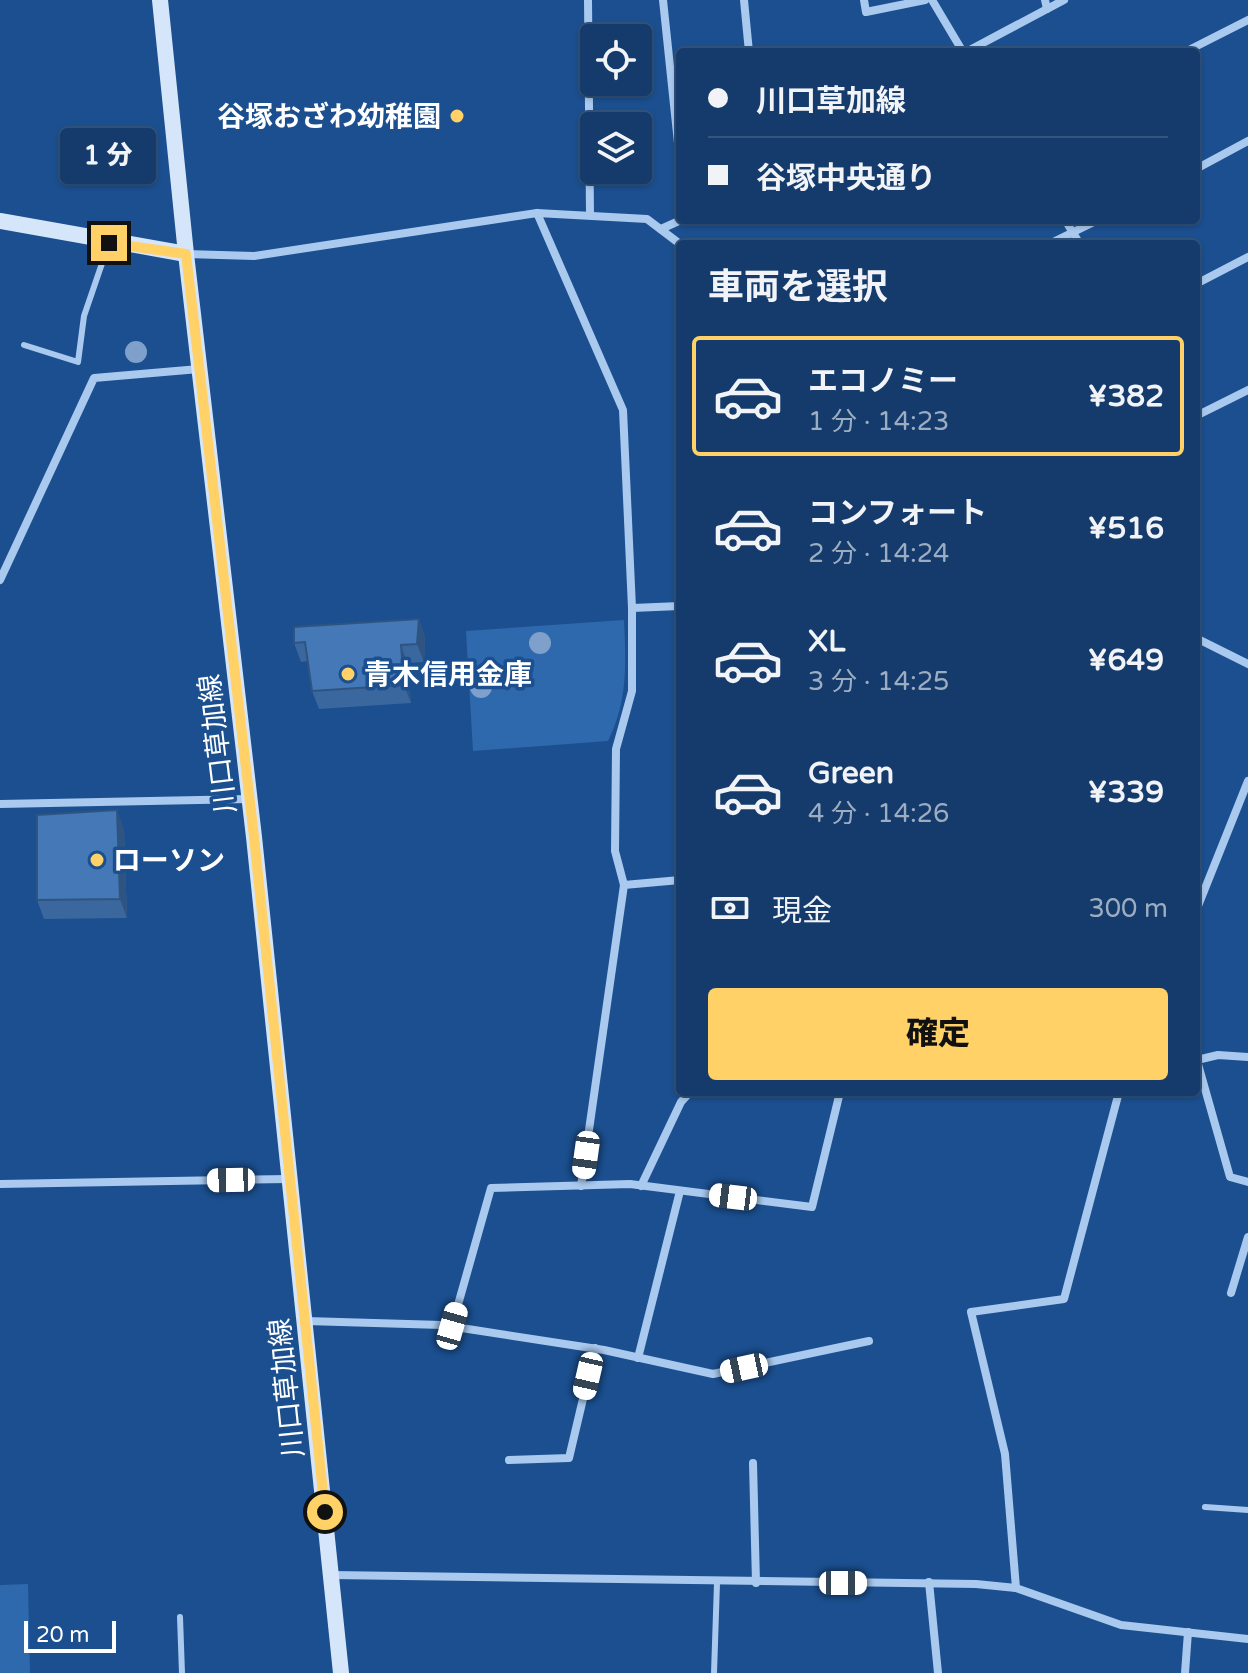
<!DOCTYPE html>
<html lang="ja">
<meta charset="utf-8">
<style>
:root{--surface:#143b6b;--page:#1d4271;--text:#f1f3f6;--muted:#9dadc1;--line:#33557e;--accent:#ffd166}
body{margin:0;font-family:"Varela Round","Noto Sans JP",sans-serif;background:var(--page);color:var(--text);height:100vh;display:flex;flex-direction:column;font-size:30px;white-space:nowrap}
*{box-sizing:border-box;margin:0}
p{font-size:26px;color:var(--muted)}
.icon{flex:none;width:44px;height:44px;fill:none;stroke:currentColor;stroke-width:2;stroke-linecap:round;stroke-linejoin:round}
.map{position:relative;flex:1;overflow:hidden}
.sheet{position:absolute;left:676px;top:240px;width:524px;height:856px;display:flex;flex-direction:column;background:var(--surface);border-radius:8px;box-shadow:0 2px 6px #0004,0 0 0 2px var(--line)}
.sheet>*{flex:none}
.top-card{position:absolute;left:676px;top:48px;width:524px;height:176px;border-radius:8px;box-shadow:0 2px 6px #0004,0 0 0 2px var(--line);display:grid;align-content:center;height:176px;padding:0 32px;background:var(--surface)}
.buttons{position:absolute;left:580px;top:24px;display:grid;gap:16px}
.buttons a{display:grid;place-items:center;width:72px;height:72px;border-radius:8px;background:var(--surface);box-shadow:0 2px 6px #0004,0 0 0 2px var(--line);font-size:40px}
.scale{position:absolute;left:24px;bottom:20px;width:92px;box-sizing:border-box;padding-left:8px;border:4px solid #fff;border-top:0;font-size:22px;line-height:28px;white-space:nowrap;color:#fff;-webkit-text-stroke:6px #1b4f8f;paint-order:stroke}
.end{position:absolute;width:36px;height:36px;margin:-18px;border:10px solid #ffd166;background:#111;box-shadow:0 0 0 4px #111}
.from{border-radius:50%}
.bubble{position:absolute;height:56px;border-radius:8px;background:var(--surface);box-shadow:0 2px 6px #0004,0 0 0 2px var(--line);font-size:26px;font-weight:800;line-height:56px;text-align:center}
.car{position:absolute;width:24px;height:48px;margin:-24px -12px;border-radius:10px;box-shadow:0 0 6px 2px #0007;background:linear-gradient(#fff 24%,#345 0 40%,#fff 0 76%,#345 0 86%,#fff 0)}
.top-card b{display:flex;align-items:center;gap:28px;height:76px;font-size:30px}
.top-card b+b{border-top:2px solid var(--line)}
.top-card i{width:20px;height:20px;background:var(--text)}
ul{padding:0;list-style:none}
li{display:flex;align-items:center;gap:24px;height:120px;margin:0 16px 12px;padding:0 16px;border:4px solid transparent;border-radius:8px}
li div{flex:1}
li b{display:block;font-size:30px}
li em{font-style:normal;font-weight:800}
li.active{border-color:var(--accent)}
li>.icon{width:72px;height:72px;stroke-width:1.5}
h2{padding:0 32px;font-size:36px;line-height:96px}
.pay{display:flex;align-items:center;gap:20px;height:88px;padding:0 32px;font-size:30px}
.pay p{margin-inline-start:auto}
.primary-button{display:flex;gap:16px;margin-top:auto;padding:16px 32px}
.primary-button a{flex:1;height:92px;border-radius:8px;background:var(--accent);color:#111;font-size:32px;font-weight:800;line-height:92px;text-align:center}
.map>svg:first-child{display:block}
.green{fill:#2e69ad}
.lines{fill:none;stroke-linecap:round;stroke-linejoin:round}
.lane{stroke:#a9c9ee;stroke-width:6}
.street{stroke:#a9c9ee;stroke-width:8}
.secondary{stroke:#d6e6fa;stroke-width:16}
.tree{fill:#7ea0ca}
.wall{fill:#3a679d}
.shaded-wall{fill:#305480}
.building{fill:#4478b7;stroke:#305480;stroke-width:2}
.route{stroke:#ffd166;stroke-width:10}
.poi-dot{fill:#ffd166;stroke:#1b4f8f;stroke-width:3}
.labels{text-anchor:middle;stroke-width:7;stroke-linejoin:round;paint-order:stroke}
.poi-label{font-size:28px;font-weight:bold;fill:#fff;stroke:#1b4f8f;text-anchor:start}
.street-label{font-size:28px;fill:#fff;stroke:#1b4f8f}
</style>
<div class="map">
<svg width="1248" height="1673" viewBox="0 0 1248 1673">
<rect width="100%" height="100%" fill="#1b4f8f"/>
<g class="green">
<path d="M624,620C626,664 628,701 608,741L473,751L466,631Z"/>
<path d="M28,1584L30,1673H0V1585Z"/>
</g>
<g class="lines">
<g class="lane">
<path d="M24,345L78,362L84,316L109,243"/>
<path d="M1205,1507L1248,1510"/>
<path d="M180,1617L182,1673"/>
<path d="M714,1673L717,1583"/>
</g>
<g class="street">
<path d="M588,0L590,214"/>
<path d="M663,0L680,162"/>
<path d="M744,0L749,52"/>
<path d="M864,0L866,12L925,0"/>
<path d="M932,0L963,52"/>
<path d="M1045,0L1047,9L1064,0"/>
<path d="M966,52L1047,9"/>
<path d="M1185,52L1248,20"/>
<path d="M1196,169L1248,141"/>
<path d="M537,213L623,410L632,608V691L616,749L615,851L624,885"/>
<path d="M1065,220L1080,244"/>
<path d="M661,229L681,220"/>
<path d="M1049,244L1098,220"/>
<path d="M186,254L254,256L537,213L647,219L680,244"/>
<path d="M1196,284L1248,257"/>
<path d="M1196,416L1248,390"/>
<path d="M0,580L94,378L199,369"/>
<path d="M632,608L680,606"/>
<path d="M1196,638L1248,664"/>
<path d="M0,804L249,799"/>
<path d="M1196,911L1248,781"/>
<path d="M1196,1057L1230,1177L1248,1182"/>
<path d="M1197,1060L1218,1055L1248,1057"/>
<path d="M0,1184L288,1179"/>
<path d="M581,1186L624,885L680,880"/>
<path d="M641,1186L681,1102L690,1092"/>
<path d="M1231,1293L1248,1237"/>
<path d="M306,1321L442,1325L604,1350L713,1374L869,1341"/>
<path d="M452,1326L491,1188L630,1184L812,1207L840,1092"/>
<path d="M638,1358L680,1191"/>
<path d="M509,1460L569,1458L595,1348"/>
<path d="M753,1463L756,1583"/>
<path d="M331,1575L976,1584L1016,1588L1121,1625L1248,1639"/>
<path d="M929,1582L938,1673"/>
<path d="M1016,1588L1005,1454L971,1312L1064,1299L1119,1092"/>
<path d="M1185,1673L1188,1632"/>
</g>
<g class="secondary">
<path d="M160,0L186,254L254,837L341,1673"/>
<path d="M0,221L186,254"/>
</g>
</g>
<g class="tree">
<circle cx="136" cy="352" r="11"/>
<circle cx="540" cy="643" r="11"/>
<circle cx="481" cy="687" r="11"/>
</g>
<g class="wall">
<path d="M419,619L425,638L424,662L407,663L411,703L319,709L312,691L308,661L301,662L294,643Z"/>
<path d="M124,829L127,918L44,919L37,900Z"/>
</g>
<g class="shaded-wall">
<path d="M419,619L425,638L424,662L417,644Z"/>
<path d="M401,645L407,663L411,703L404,685Z"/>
<path d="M117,810L124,829L127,918L120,899Z"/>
</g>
<g class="building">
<path d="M419,619L417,644L401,645L404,685L312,691L305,642L294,643V627Z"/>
<path d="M117,810L120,899L37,900V815Z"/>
</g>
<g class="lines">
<path class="route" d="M109,243L186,254L254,837L325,1512"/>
</g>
<g class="poi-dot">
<circle cx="457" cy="116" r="8"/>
<circle cx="348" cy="674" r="8"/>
<circle cx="97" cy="860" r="8"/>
</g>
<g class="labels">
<g class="poi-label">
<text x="441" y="126" text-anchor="end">谷塚おざわ幼稚園</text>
<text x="364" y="684">青木信用金庫</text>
<text x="113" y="870">ローソン</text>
</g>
<g class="street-label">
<text transform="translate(217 744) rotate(-97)" y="10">川口草加線</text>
<text transform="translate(286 1388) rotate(-96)" y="10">川口草加線</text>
</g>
</g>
</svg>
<div class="buttons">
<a><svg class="icon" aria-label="locate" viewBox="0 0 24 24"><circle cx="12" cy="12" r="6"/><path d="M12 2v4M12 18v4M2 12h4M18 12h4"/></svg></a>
<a><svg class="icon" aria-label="layers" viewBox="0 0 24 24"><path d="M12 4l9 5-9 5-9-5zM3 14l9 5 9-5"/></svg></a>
</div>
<div class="scale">20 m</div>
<i class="end from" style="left:325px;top:1512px"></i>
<i class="end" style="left:109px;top:243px"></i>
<div class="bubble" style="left:60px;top:128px;width:96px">1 分</div>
<i class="car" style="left:586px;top:1155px;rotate:188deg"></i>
<i class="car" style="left:231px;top:1180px;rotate:269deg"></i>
<i class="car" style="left:733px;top:1197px;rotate:277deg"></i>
<i class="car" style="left:452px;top:1326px;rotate:16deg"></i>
<i class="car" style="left:744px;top:1368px;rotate:258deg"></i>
<i class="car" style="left:588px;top:1376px;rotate:193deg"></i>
<i class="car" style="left:843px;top:1583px;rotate:90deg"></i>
<div class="top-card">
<b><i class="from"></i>川口草加線</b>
<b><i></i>谷塚中央通り</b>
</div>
<section class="sheet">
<h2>車両を選択</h2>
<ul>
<li class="active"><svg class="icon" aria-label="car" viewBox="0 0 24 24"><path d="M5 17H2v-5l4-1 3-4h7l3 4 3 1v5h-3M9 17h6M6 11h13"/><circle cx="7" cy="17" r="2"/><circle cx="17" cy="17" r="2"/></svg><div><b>エコノミー</b><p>1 分 · 14:23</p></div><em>¥382</em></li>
<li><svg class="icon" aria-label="car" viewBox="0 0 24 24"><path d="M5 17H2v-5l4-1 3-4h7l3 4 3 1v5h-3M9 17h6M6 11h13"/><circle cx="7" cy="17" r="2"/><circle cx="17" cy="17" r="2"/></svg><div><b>コンフォート</b><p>2 分 · 14:24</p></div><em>¥516</em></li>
<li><svg class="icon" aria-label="car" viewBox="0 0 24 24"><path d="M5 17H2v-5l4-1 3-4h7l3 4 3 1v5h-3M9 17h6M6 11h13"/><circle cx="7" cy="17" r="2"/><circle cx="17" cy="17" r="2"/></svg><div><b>XL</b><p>3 分 · 14:25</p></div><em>¥649</em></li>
<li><svg class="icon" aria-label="car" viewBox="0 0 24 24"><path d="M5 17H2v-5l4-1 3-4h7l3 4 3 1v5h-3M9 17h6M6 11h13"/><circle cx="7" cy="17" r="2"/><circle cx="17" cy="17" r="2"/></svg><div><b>Green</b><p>4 分 · 14:26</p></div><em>¥339</em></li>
</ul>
<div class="pay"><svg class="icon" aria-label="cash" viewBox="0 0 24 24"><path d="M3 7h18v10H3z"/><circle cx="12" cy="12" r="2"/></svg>現金<p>300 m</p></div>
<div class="primary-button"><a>確定</a></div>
</section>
</div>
